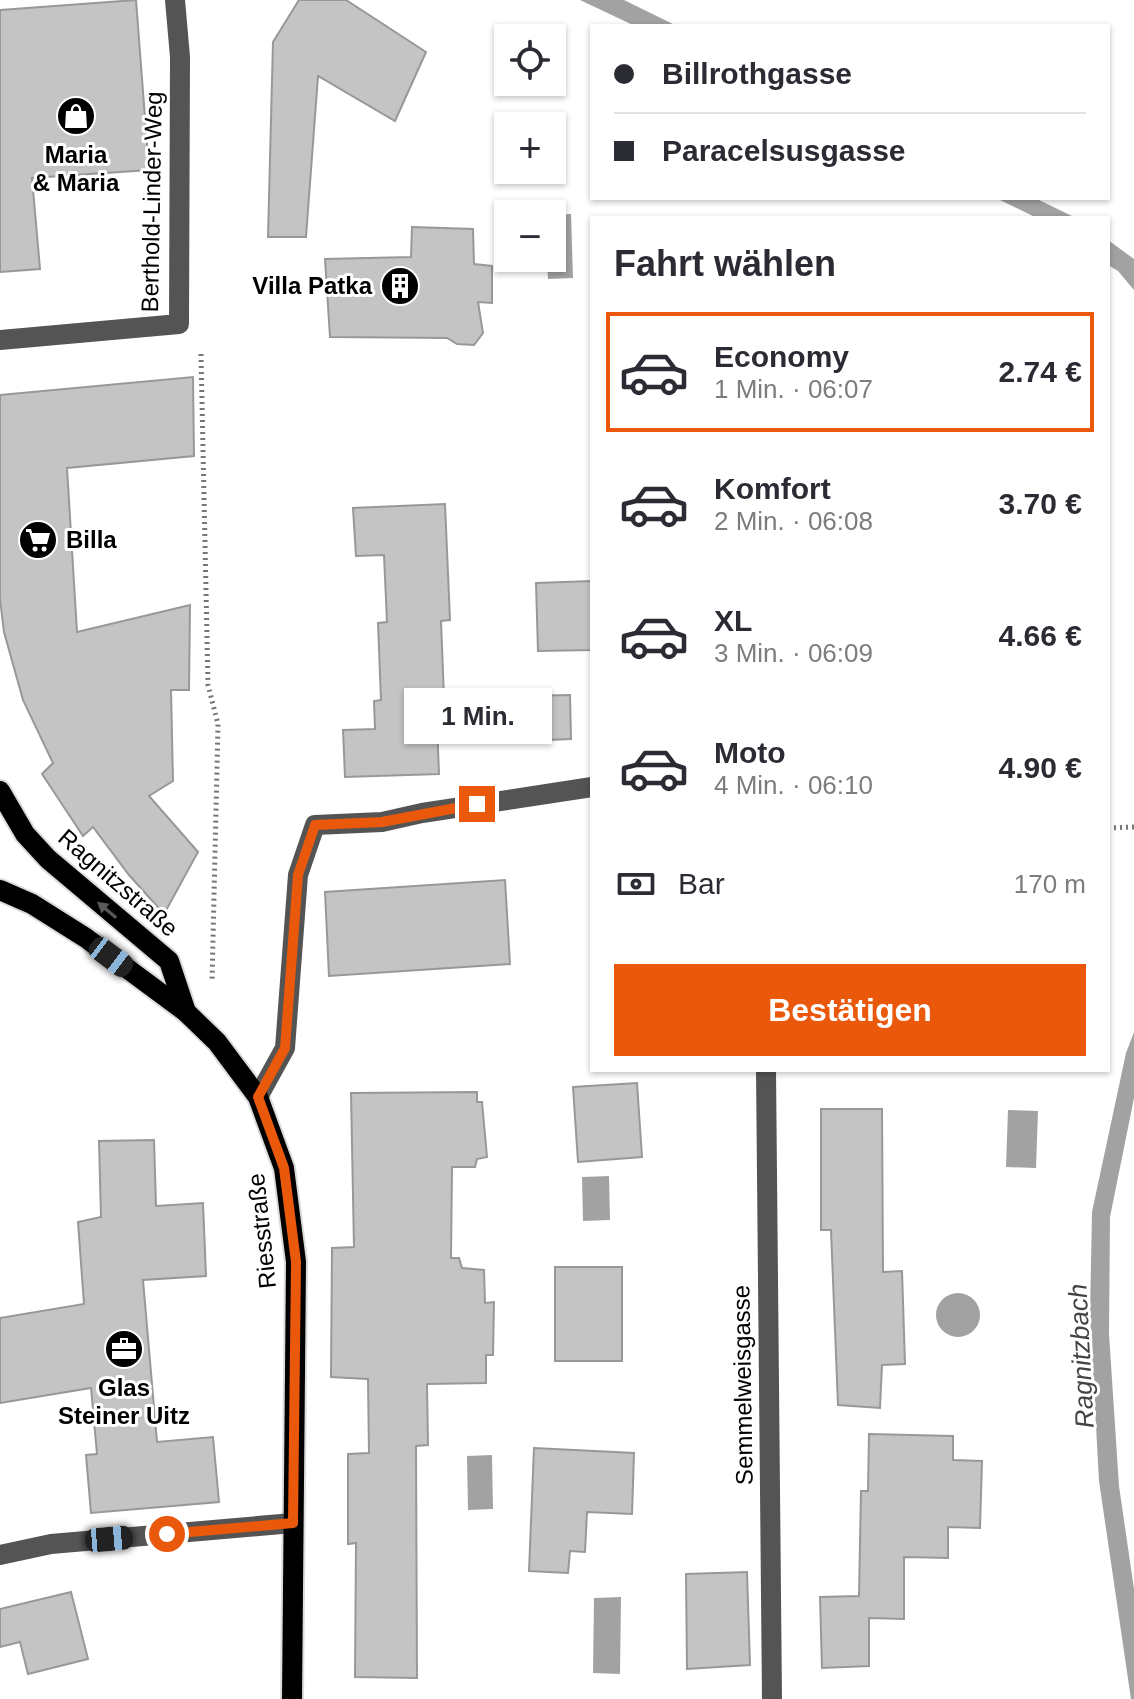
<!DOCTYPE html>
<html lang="de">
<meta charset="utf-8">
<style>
:root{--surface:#fff;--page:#f2f2f3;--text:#2b2b33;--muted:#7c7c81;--line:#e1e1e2;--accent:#ea580c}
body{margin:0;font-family:Helvetica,sans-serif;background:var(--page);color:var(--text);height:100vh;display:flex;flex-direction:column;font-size:30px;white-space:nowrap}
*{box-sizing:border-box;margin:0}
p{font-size:26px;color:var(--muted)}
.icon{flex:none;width:44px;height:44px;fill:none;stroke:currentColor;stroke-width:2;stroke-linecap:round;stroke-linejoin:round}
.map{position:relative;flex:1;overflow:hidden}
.side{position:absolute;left:590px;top:216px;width:520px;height:856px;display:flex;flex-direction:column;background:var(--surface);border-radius:0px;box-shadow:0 2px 6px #0004}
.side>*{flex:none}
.top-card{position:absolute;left:590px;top:24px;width:520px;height:176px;border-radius:0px;box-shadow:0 2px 6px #0004;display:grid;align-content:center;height:176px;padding:0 24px;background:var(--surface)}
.fabs{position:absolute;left:494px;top:24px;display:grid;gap:16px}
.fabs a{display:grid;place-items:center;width:72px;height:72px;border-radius:0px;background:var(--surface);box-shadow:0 2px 6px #0004;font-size:40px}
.end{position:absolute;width:36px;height:36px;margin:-18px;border:10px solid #ea580c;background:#fff;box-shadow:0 0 0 4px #fff}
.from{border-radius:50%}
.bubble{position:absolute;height:56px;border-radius:0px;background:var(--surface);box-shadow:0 2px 6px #0004;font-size:26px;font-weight:800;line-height:56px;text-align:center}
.car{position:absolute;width:24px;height:48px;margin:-24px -12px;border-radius:10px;box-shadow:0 0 6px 2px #0007;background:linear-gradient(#222 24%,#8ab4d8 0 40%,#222 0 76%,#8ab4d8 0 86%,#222 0)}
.top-card b{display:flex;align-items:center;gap:28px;height:76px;font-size:30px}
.top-card b+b{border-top:2px solid var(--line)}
.top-card i{width:20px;height:20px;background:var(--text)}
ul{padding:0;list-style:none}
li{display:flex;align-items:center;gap:24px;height:120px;margin:0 16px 12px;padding:0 8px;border:4px solid transparent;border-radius:0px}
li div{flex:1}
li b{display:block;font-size:30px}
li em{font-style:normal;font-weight:800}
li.active{border-color:var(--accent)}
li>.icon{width:72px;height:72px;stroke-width:1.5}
h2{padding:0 24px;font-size:36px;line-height:96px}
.pay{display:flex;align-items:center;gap:20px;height:88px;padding:0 24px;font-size:30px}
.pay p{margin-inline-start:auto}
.cta{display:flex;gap:16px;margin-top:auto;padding:16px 24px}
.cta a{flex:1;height:92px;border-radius:0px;background:var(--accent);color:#fff;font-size:32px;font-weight:800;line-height:92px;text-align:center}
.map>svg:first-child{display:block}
.water{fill:#a2a2a2}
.building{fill:#c4c4c4;stroke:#989898;stroke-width:2}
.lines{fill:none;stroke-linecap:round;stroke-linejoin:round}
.major-casing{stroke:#dbdbdb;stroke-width:24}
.path{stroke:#767676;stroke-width:5;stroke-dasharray:2 4;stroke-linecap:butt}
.minor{stroke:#545454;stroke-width:20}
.major{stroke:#000;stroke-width:20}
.oneway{fill:#595959}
.route{stroke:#ea580c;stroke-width:10}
.labels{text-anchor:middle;stroke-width:6;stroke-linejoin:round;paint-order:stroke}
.poi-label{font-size:24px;font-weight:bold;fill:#000;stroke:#fff}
.street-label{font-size:24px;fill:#000;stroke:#fff}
.water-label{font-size:26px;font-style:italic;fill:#434343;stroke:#fff}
</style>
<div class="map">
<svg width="1134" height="1699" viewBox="0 0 1134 1699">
<rect width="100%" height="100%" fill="#fff"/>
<g class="water">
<path d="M580,0H624L677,26H635Z"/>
<path d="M996,198H1035L1076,218H1037Z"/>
<path d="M571,214L573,278L548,279L547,258H552V215Z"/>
<path d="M1108,240L1134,259V290L1118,271L1108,265Z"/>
<path d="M1134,1032V1098L1110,1217L1109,1334L1119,1486L1134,1589V1699H1131L1099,1481L1090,1316L1092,1212L1126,1053Z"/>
<path d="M1008,1110L1038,1111L1036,1168L1006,1167Z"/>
<path d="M609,1176L610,1220L583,1221L582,1177Z"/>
<circle cx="958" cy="1315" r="22"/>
<path d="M492,1455L493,1509L468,1510L467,1456Z"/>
<path d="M621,1597L620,1674L593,1673L594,1598Z"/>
</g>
<g class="building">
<path d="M136,0L149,170L32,178L40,269L0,272V10Z"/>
<path d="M299,0H346L426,52L395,121L318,76L306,237H268L273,42Z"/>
<path d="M412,227L473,229L474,264L492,266V303L478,302L483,333L474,345L457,344L447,338L330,337L325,259L411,257Z"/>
<path d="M193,377L194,456L67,468L77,632L190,605L189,690H171L173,781L149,796L198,852L164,914L129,875L93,827L83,836L42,774L53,763L23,700L4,632L0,599V395Z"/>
<path d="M445,504L450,620L441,621L444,698H436L439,774L345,777L343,730L375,729L374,701L381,700L378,623L387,622L384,555L356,556L353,508Z"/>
<path d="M592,581V650L538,651L536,583Z"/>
<path d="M570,695L571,739L523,741L522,696Z"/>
<path d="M505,880L510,964L329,976L325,892Z"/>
<path d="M637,1083L642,1157L578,1162L573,1087Z"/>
<path d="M477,1092V1102H482L487,1157L477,1159L475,1167H452L451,1258H459L462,1268L484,1270L485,1303L494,1302L493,1355H486V1383L427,1384L428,1445L416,1446L417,1678L355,1677L356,1543L348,1544V1454L369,1453L368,1379L331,1377L332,1248L354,1247L351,1093Z"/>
<path d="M821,1109H882L883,1272L902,1271L905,1364L882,1365L880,1408L838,1405L831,1230H821Z"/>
<path d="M154,1140L156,1206L203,1203L206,1276L143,1280L157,1442L213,1437L219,1502L91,1513L86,1455L97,1454L91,1388L0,1403V1318L84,1304L78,1222L101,1217L99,1141Z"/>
<rect x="555" y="1267" width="67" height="94"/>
<path d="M869,1434L953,1436V1460L982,1461L980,1528L948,1527V1558L904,1557V1619L869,1618V1666L822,1668L820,1597L859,1596L861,1491H868Z"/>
<path d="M534,1448L634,1453L632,1514L587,1512L585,1552L570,1551L568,1573L529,1571Z"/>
<path d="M747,1572L750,1665L687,1669L686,1574Z"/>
<path d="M71,1592L88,1659L28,1674L20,1642L0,1647V1609Z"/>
</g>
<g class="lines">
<g class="major-casing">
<g id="major">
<path d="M0,791L25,834L48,859L169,961L186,1012"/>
<path d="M0,890L32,904L86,938L186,1012L217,1042L258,1097L284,1168L296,1262L292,1699"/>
</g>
</g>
<g class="path">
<path d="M201,354L208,685L218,724L212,982"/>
<path d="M1108,828L1134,827"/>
</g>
<g class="minor">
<path d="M0,340L179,324L180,57L175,0"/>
<path d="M766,1070L772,1699"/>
<path d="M258,1097L285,1048L298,875L315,825L382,822L422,813L592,787"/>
<path d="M0,1555L51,1544L293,1523"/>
</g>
<use href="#major" class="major"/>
</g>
<defs><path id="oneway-solid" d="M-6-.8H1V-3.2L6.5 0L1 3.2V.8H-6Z" transform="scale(2)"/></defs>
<use class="oneway" href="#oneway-solid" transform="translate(107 910) rotate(-140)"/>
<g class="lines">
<path class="route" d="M167,1534L293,1523L296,1262L284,1168L258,1097L285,1048L298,875L315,825L382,822L477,804"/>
</g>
<defs>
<g id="shop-disc" transform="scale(2)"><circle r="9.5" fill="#000" stroke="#fff"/><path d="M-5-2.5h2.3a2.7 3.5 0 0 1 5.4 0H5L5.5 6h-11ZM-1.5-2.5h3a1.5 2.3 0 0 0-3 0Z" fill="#fff"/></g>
<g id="building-disc" transform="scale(2)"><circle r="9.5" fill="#000" stroke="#fff"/><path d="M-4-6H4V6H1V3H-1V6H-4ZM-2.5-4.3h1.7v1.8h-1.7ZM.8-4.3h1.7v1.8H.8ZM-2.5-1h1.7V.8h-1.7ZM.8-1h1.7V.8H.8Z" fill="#fff"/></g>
<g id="supermarket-disc" transform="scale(2)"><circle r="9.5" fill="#000" stroke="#fff"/><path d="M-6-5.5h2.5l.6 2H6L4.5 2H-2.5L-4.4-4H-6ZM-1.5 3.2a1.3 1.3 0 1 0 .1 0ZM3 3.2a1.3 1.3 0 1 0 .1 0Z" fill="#fff"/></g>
<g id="office-disc" transform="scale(2)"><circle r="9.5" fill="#000" stroke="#fff"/><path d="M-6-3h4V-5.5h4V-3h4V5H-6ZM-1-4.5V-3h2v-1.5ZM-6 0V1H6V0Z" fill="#fff"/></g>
</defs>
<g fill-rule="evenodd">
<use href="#shop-disc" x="76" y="116"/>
<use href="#building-disc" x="400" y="286"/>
<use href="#supermarket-disc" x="38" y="540"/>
<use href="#office-disc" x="124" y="1349"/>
</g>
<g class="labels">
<g class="poi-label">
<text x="76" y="163">Maria<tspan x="76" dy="28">&amp; Maria</tspan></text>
<text x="372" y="294" text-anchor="end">Villa Patka</text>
<text x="66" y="548" text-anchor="start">Billa</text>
<text x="124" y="1396">Glas<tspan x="124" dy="28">Steiner Uitz</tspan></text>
</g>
<g class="street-label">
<text transform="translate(152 202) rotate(-89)" y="8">Berthold-Linder-Weg</text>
<text transform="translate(118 883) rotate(41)" y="8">Ragnitzstraße</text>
<text transform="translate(262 1231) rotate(-96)" y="8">Riesstraße</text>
<text transform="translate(743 1385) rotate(-91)" y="8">Semmelweisgasse</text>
</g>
<g class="water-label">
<text transform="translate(1081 1356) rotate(-93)" y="9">Ragnitzbach</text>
</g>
</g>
</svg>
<div class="fabs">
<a><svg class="icon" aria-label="locate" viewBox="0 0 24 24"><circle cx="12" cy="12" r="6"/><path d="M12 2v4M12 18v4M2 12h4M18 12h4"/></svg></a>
<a>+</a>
<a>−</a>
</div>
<i class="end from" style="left:167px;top:1534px"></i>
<i class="end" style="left:477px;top:804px"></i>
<div class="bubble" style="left:404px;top:688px;width:148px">1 Min.</div>
<i class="car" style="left:111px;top:957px;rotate:127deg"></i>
<i class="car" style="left:109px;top:1539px;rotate:85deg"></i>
<div class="top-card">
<b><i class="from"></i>Billrothgasse</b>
<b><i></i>Paracelsusgasse</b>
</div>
<section class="side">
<h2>Fahrt wählen</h2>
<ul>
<li class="active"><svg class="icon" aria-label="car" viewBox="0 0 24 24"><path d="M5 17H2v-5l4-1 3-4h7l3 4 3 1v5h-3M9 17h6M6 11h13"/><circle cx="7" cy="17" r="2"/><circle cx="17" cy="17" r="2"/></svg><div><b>Economy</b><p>1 Min. · 06:07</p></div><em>2.74 €</em></li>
<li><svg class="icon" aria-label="car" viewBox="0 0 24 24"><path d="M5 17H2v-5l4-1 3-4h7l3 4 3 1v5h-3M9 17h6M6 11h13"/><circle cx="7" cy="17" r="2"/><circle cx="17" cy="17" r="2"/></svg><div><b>Komfort</b><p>2 Min. · 06:08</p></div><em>3.70 €</em></li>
<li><svg class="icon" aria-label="car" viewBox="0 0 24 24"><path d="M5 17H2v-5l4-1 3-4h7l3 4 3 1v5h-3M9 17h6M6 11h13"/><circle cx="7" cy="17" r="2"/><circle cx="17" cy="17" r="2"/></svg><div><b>XL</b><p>3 Min. · 06:09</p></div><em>4.66 €</em></li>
<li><svg class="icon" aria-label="car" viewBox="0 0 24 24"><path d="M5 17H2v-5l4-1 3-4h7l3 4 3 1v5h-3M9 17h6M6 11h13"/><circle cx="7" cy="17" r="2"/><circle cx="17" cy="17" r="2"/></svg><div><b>Moto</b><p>4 Min. · 06:10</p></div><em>4.90 €</em></li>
</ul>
<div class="pay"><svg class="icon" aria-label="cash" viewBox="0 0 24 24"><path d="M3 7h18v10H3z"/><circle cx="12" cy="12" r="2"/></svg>Bar<p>170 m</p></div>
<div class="cta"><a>Bestätigen</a></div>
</section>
</div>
